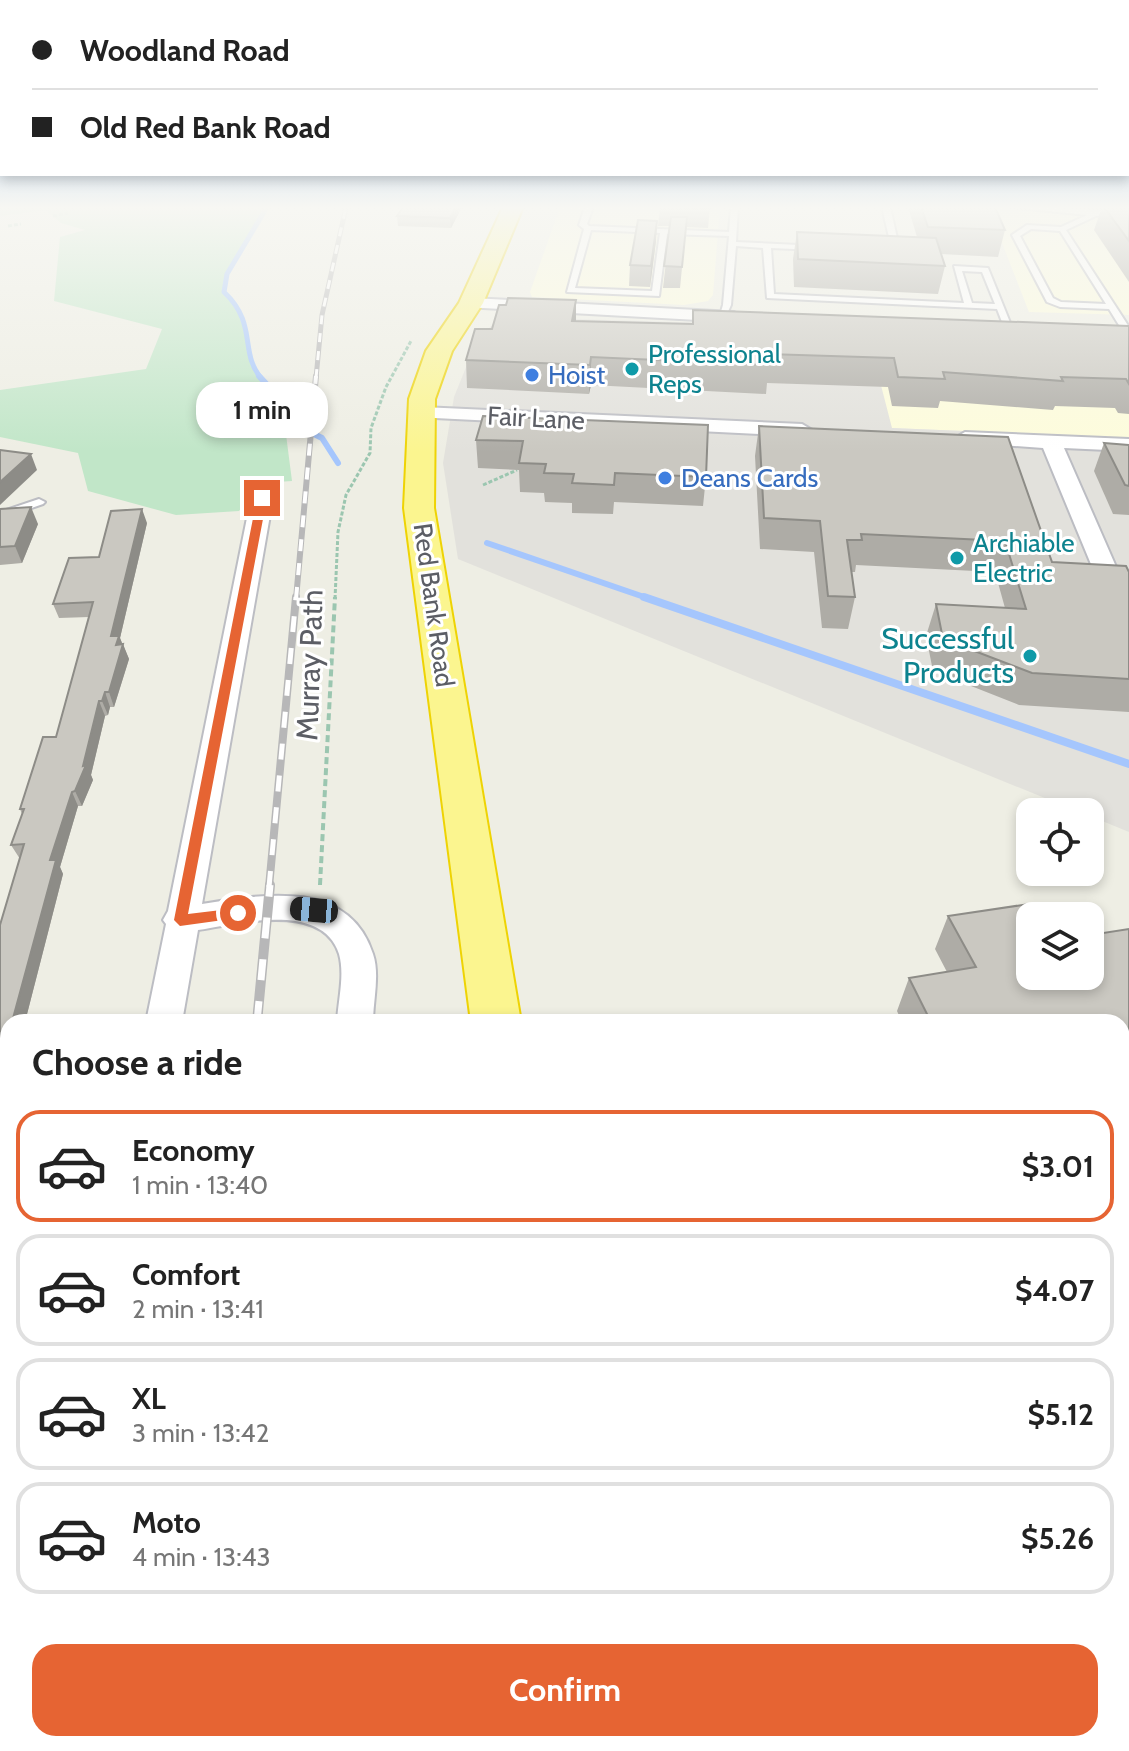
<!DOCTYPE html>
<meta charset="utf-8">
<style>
:root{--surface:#fff;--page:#f2f2f2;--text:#222;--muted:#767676;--line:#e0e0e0;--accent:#e66433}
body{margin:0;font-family:Cabin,sans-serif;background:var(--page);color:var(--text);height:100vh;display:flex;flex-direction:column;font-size:30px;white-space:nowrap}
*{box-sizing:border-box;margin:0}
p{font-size:26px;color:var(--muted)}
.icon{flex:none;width:44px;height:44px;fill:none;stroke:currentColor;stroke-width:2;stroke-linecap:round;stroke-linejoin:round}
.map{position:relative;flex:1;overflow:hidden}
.details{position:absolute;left:0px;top:1014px;width:1130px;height:738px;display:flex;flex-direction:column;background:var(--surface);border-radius:24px 24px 0 0;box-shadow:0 4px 12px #0003}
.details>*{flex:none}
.top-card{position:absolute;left:0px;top:0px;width:1130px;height:176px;box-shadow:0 4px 12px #0003;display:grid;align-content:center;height:176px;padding:0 32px;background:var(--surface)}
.controls{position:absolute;left:1016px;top:798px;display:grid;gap:16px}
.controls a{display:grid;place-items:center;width:88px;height:88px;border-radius:16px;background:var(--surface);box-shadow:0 4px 12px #0003;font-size:40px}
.end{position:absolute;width:36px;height:36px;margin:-18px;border:10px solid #e66433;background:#fff;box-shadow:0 0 0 4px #fff}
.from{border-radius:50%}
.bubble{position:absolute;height:56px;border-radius:24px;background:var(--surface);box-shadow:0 4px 12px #0003;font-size:26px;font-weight:700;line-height:56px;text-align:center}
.car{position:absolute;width:24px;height:48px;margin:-24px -12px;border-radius:10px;box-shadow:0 0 6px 2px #0007;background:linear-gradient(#222 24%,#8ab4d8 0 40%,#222 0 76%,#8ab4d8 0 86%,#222 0)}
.top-card b{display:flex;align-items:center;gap:28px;height:76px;font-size:30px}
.top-card b+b{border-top:2px solid var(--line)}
.top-card i{width:20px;height:20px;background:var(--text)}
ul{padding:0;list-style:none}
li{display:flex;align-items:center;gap:24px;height:112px;margin:0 16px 12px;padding:0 16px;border:4px solid var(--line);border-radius:24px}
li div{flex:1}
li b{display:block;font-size:30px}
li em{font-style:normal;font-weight:700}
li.current{border-color:var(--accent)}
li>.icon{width:72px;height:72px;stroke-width:1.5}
h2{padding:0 32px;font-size:36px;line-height:96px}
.action{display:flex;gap:16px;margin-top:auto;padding:16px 32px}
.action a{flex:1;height:92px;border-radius:24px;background:var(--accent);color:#fff;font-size:32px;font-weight:700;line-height:92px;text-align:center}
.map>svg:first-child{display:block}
.commercial{fill:#fdfcdb}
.industrial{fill:#e2e1dc}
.green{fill:#c1e6c8}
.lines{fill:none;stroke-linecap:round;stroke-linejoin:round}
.stream-far2{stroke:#a5c6fd;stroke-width:5}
.stream-far1{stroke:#a5c6fd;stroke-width:6}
.stream{stroke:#a5c6fd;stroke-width:8}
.lane-casing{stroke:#bcbdc3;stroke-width:4}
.street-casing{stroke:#bcbdc3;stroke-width:4}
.highway-casing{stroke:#eed304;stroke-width:4}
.path-far1{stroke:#9bc6b0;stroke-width:3;stroke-dasharray:4 2;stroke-linecap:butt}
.path{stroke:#9bc6b0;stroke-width:4;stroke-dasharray:7 4;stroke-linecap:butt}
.lane{fill:#fff;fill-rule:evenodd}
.street{fill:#fff;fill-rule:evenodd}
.highway{fill:#fbf58f;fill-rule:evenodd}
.rail-far4-casing{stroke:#b7b7b8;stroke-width:5}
.rail-far3-casing{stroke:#b7b7b8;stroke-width:6}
.rail-far2-casing{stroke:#b7b7b8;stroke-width:8}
.rail-far1-casing{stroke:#b7b7b8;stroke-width:10}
.rail-casing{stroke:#b7b7b8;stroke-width:12}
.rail-far4{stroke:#fff;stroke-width:3;stroke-dasharray:9;stroke-linecap:butt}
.rail-far3{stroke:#fff;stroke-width:4;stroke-dasharray:12;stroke-linecap:butt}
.rail-far2{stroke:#fff;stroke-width:5;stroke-dasharray:16;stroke-linecap:butt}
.rail-far1{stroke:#fff;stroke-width:7;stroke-dasharray:21;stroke-linecap:butt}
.rail{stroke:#fff;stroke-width:9;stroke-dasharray:27;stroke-linecap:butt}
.wall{fill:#aeaca6}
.shaded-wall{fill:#8d8c87}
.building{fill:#cac8c1;stroke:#8d8c87;stroke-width:2}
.route{fill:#e66433}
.culture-dot{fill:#0f9aa8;stroke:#fff;stroke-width:3}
.shop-dot{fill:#3f7fe0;stroke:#fff;stroke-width:3}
.labels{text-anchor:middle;stroke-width:6;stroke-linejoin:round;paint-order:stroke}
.far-culture-label{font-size:26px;fill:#0d838f;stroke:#fff;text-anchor:start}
.far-shop-label{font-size:26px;fill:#366cbe;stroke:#fff;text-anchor:start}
.far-street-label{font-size:26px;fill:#5c5e65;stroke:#fff}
.culture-label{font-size:30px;fill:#0d838f;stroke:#fff;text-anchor:end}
.street-label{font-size:30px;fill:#5c5e65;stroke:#fff}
</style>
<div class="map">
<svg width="1129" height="1751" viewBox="0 0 1129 1751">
<rect width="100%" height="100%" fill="#eeeee4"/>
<g class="commercial">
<path d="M560,207H720L713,295L708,301L684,305L532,297L530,292Z"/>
<path d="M988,207H1129V315L1029,312Z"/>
<path d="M866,327L1129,336V438L891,428Z"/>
</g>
<path class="industrial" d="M500,317L866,327L892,428L1129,438V832L1090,816V812H1079L458,559L443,463L454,397L477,340Z"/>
<path class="green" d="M0,207H267L227,274L224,292L238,305L248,331L252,367L272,390L284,419L292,481L262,483L239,511L176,515L88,491L78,453L0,437V390L146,369L162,329L54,301L60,237L85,230L61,223L46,210L0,216Z"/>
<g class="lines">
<path class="stream-far2" d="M261,378C239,352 258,324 224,292L227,274L267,207"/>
<g class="stream-far1">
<path d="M259,376L272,390L284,419L322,438L338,463"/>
<path d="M487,543L650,599"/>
</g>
<path class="stream" d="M644,597L1129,764"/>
<g class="lane-casing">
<g id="lane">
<path d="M585,207H593L587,224L589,226L729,232L731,207H738L736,242L820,246L817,250L771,248L774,294L964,303L954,266L988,268L1011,325L1004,327L997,309L767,298L763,248L736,246L731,305L725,318H719L723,305L729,236L667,234L659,296L567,292L584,229L579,225ZM591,230L660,233L652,291L575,288ZM962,271L982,272L995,304L972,303Z"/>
<path d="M882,207H890L899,247L888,253L884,251L891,246Z"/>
<path d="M1010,207C1050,205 1089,212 1129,210V214L1096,216L1066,230L1129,327L1128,330H1122L1109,309L1060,307L1047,302L1012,235L1027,225L1061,227L1087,215ZM1031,229L1060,231L1106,304L1061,302L1053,298L1020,236Z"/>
<path d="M39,499L45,502L43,504L0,519V512Z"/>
<path d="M1129,1629V1655L1122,1656V1630Z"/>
</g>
</g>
<g class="street-casing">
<g id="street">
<path d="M471,298L734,312L743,317L734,322L465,307L462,303L465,299Z"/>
<path d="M422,407L802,424L812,430L802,436L415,417L412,413Z"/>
<path d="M965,432L1129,439V451L1064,448L1117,569L1113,574H1097L1093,569L1043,448L958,442L955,438Z"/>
<path d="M262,491L273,498L202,904C264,894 349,879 373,954C380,975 373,1001 373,1022H337C338,1001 345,975 339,954C322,901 237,924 198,930L182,1022H146L166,924L163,920L168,911L251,498Z"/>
<path d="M19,1744H73L72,1751H18Z"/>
<path d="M1038,1744H1095L1098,1751H1041Z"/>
</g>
</g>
<g class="highway-casing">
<g id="highway">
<path d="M503,207H523L483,303L452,351L435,399L434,508L521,1022H471L404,508L409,399L426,351L459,303Z"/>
<path d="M557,1744H633L634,1751H558Z"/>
</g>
</g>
<g class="path-far1">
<path d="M53,216L68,213"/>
<path d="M8,226L21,224"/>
<path d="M483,485L517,470"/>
<path d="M335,599L338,532L346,495L370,453L371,428L386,387L411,341"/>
</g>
<path class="path" d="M320,885L335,597"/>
<use href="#lane" class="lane"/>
<use href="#street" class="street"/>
<use href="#highway" class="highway"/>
<g class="rail-far4-casing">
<path id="rail-far4" d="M316,378L322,315L346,207"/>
</g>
<g class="rail-far3-casing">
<path id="rail-far3" d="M296,599L316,376"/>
</g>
<g class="rail-far2-casing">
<path id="rail-far2" d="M269,887L296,597"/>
</g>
<g class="rail-far1-casing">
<path id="rail-far1" d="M257,1022L270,885"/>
</g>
<g class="rail-casing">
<path id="rail" d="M192,1751L193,1744"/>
</g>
<use href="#rail-far4" class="rail-far4"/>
<use href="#rail-far3" class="rail-far3"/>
<use href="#rail-far2" class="rail-far2"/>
<use href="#rail-far1" class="rail-far1"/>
<use href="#rail" class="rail"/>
</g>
<g class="wall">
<path d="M462,207L451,228L398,226L397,216Z"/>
<path d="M660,207H710L708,228L686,227L680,288H663L670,226H658Z"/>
<path d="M908,207H995L1005,230L998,257L941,254L945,266L938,294L794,287L793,259L797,232L917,237Z"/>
<path d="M1102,207H1129V282L1094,230Z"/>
<path d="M656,241L650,287L629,286L630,265Z"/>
<path d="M506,305L576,321L692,324L693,310L1129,326V414L1118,413L1115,408L1055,406L1053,410L940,401L938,408L892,406L888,387L767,383L766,394L591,385L589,394L467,388L466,360L492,329Z"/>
<path d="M483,416L706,477L703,506L614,502L613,514L572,513V503L545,502L544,493L520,492L519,470L478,468L476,440Z"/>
<path d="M759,426L1052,562L1129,572V712L1019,705L933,671L926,636L936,604L1005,608L995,572L856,565L855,572H851L855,597L848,629L822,628L814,552L760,549L755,456Z"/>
<path d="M1104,443L1129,445V515L1113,514L1094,471Z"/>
<path d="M0,509L38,524L22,563L0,565Z"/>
<path d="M147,523L120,638L129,659L114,707H110L108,715L105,716L91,775L93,780L82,806H78L60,867L63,874L25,1022H8V1087L0,1118V925L20,859L11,845L22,814L20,809L56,737L89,617L59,618L53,604L99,557Z"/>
<path d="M948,916L1030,976L1129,929V1313L1122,1314V1022H902L897,1011L909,978L947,972L935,949Z"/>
</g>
<g class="shaded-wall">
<path d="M456,207H462L451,228L450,218Z"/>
<path d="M657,221L656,241L650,287L651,266Z"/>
<path d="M576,300V327L572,321Z"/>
<path d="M591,357V385L589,394L590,365Z"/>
<path d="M31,454L37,470L0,505V482Z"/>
<path d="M31,507L38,524L22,563L15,546Z"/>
<path d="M142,509L147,523L120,638L123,646V644L129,659L114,707L109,692L111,636Z"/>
<path d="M105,692L110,707L108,715L102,701Z"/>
<path d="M99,701L105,716L91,775L93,780L82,806L75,791Z"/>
<path d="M72,792L78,806L60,867L63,874L25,1022H12L50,860Z"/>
<path d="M8,1037V1087L0,1118V1067Z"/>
</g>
<g class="building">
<path d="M403,207H456L450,218L397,216Z"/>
<path d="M676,207H710V208Z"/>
<path d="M921,207H995L1005,230L928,227Z"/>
<path d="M1104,207H1129V241Z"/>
<path d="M671,217H687L682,267L664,266Z"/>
<path d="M638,220L657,221L651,266L630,265Z"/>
<path d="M797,232L936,238L945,266L798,259Z"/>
<path d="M508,298L576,300L572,321L693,324V310L1129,326V384L1126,379L1061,377L1063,381L943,372L945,379L898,377L894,358L768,354L769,365L591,357L590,365L466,360L475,329H492L499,305H506Z"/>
<path d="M483,416L708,425L706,477L615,473L614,485L572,483L574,474L544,473L546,464L519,463L523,441L476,440Z"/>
<path d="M759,426L1008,437L1052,562L1126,566L1129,572V679L1032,673L943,639L936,604L1026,609L1005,541L861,534L862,540H847L855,597L828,596L820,521L764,518Z"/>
<path d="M1104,443L1129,445V486L1125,485Z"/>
<path d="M0,450L31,454L0,482Z"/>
<path d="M31,507L15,546L0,547V509Z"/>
<path d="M142,509L111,636H119L116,645L123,644L109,692H105L102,701H99L83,766L86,765L75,791L72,792L50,860H56L12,1022H8V1038L0,1067V925L24,844L11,845L24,809H20L43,737H56L93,602L53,604L69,558L99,557L111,511Z"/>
<path d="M1029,904L1037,916H1030V976H1090V935L1129,929V1292L1125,1293L1122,1288V1022H931L909,978L976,967L948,916Z"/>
</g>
<linearGradient id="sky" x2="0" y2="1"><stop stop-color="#8dbbf0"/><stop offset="0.46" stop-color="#f7f7f3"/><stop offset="1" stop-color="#f7f7f3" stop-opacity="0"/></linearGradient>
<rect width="1129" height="452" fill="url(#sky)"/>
<path class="route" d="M262,495L267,498L188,914L238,908L245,913L238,918L180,926L174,920L257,498Z"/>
<g class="culture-dot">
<circle cx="632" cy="369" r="8"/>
<circle cx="957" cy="558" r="8"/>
<circle cx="1030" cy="656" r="8"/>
</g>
<g class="shop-dot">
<circle cx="532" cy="375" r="8"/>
<circle cx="665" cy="478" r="8"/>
</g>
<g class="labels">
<g class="far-culture-label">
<text x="648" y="363">Professional<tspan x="648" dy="30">Reps</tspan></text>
<text x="973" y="552">Archiable<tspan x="973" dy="30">Electric</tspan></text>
</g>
<g class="far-shop-label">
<text x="548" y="384">Hoist</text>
<text x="681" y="487">Deans Cards</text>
</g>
<g class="far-street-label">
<text transform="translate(536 418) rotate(3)" y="9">Fair Lane</text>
<text transform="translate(434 605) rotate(82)" y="9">Red Bank Road</text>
</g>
<g class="culture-label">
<text x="1014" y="649">Successful<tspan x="1014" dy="34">Products</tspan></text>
</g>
<g class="street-label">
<text transform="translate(310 665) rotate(-88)" y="10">Murray Path</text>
</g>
</g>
</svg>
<div class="controls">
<a><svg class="icon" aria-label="locate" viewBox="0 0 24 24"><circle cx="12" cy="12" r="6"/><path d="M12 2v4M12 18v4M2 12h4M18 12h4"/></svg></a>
<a><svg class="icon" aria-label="layers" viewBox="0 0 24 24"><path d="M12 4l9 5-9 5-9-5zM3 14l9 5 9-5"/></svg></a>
</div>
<i class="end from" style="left:238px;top:913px"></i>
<i class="end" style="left:262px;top:498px"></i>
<div class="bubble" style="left:196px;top:382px;width:132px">1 min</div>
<i class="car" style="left:314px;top:910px;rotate:275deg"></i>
<div class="top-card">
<b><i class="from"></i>Woodland Road</b>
<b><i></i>Old Red Bank Road</b>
</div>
<section class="details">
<h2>Choose a ride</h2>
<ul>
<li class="current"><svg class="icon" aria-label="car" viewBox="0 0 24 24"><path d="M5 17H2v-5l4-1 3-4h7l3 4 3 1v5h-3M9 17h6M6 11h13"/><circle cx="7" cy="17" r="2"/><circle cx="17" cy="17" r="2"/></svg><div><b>Economy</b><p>1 min · 13:40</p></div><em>$3.01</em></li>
<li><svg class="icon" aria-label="car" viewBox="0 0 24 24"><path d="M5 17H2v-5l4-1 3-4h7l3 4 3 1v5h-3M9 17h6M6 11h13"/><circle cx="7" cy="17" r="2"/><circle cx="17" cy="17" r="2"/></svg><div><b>Comfort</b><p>2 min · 13:41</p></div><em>$4.07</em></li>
<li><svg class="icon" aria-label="car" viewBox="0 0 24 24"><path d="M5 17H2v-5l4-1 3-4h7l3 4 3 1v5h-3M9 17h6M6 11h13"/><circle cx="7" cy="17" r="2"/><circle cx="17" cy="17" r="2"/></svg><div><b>XL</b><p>3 min · 13:42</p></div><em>$5.12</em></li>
<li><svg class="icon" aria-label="car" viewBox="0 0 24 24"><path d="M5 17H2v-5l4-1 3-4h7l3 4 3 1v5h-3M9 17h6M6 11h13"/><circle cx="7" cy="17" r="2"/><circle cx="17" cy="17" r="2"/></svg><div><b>Moto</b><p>4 min · 13:43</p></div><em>$5.26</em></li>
</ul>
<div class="action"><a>Confirm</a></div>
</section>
</div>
